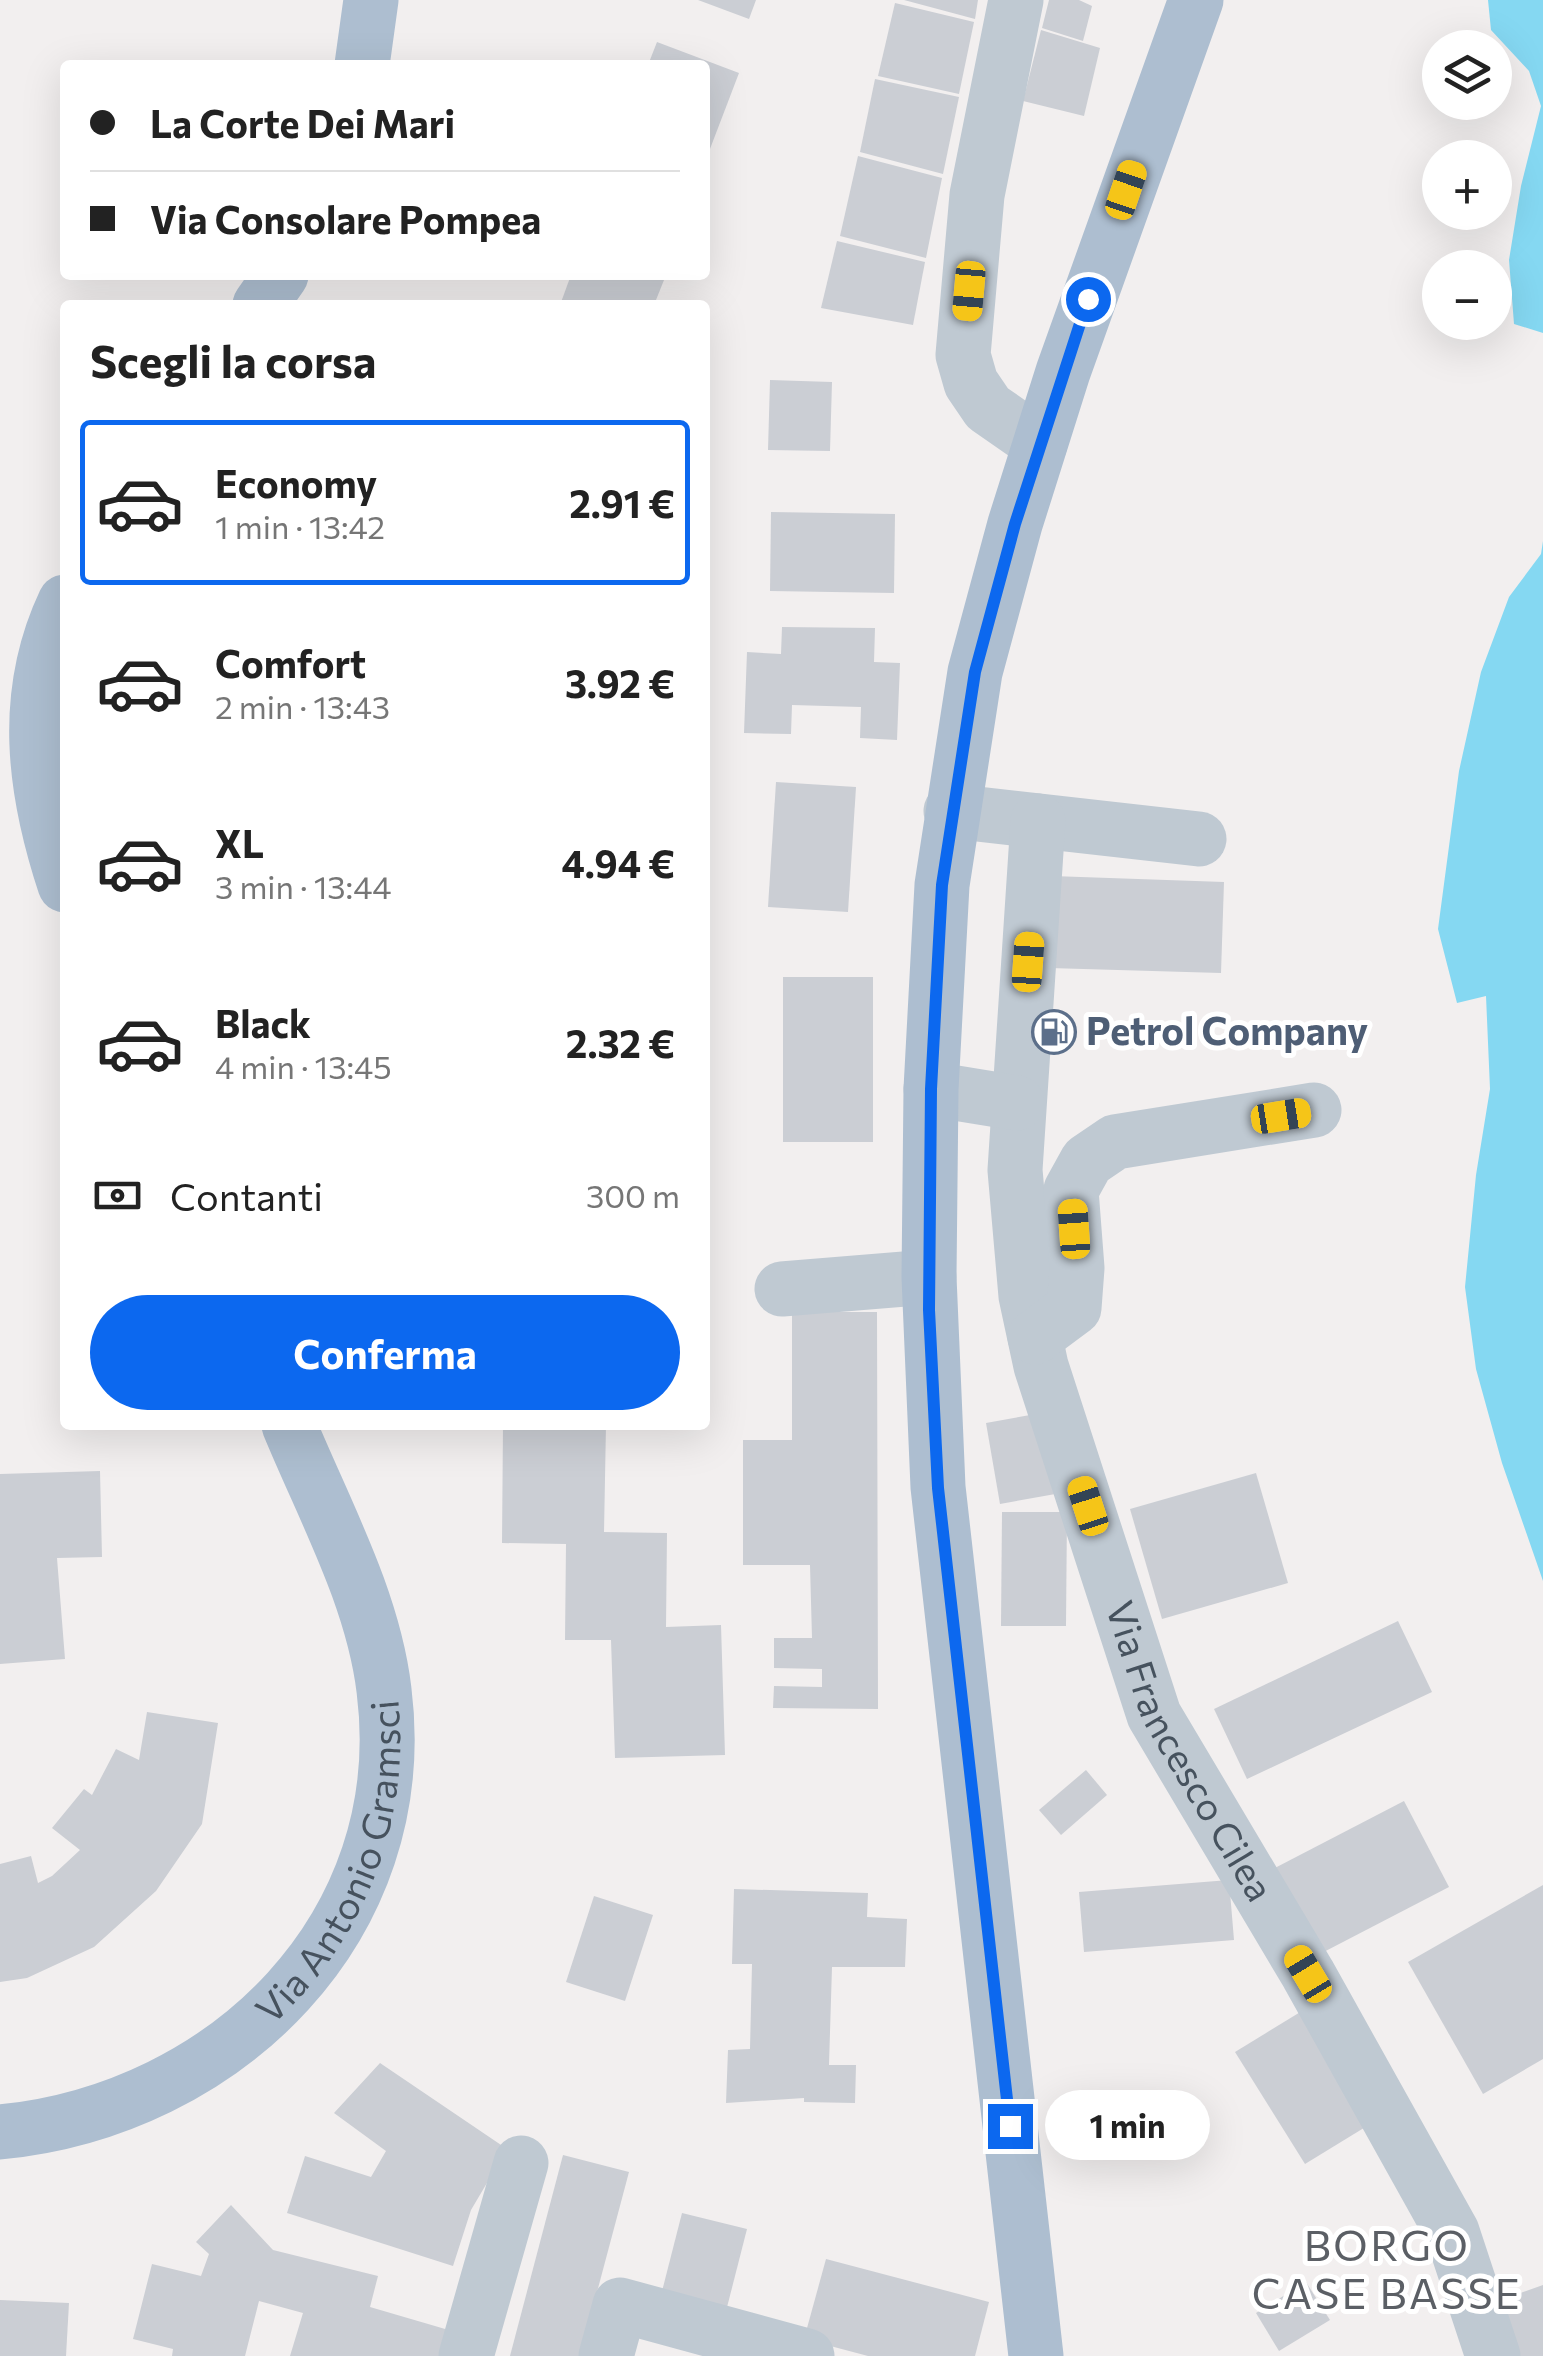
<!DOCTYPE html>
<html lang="it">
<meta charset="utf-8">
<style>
:root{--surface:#fff;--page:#f2f2f2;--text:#222;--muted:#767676;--line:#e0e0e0;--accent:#0c68ef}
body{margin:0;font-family:Commissioner,sans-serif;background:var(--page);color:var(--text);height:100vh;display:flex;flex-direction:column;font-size:38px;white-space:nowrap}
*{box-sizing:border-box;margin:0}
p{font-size:32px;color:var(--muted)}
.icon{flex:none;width:55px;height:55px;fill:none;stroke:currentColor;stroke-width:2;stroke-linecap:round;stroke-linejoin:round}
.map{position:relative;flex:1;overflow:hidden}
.panel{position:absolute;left:60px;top:300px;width:650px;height:1130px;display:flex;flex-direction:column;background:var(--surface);border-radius:10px;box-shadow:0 10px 40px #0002}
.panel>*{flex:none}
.banner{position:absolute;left:60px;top:60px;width:650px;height:220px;border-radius:10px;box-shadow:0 10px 40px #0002;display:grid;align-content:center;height:220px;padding:0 30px;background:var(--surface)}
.fabs{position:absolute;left:1422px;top:30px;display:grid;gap:20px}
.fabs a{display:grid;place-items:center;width:90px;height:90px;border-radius:50%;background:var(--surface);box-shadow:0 10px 40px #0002;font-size:50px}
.end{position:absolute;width:45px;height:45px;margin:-22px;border:12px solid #0c68ef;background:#fff;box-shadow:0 0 0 5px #fff}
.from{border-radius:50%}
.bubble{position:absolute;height:70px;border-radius:35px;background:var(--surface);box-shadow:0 10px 40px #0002;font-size:32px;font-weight:700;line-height:70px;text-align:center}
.car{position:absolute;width:30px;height:60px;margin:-30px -15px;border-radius:12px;box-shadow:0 0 8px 2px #0007;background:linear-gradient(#f5c518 24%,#345 0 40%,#f5c518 0 76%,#345 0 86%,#f5c518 0)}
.banner b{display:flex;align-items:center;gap:35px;height:95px;font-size:38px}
.banner b+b{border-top:2px solid var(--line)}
.banner i{width:25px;height:25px;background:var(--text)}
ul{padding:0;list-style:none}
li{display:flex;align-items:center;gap:30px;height:165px;margin:0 20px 15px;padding:0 10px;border:5px solid transparent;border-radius:10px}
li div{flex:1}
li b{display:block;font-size:38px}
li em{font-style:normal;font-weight:700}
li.on{border-color:var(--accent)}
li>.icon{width:90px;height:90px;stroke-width:1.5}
h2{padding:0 30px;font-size:45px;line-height:120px}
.pay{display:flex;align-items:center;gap:25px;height:110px;padding:0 30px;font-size:38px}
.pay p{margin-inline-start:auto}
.action{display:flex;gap:20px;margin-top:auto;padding:20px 30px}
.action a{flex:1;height:115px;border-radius:60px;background:var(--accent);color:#fff;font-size:40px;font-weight:700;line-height:115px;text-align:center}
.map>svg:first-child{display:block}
.water{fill:#85d8f2}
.building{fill:#cbced4}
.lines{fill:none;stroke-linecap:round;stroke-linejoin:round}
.minor{stroke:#bfc9d2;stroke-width:55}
.major{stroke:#adbed0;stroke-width:55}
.route{stroke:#0c68ef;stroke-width:12}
.labels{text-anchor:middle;stroke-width:10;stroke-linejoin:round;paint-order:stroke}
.service-label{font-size:38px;font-weight:bold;fill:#4e5e75;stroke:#fff;text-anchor:start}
.street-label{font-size:38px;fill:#46525e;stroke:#fff}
.quarter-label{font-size:42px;letter-spacing:2.5px;fill:#5b5f65;stroke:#fff}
</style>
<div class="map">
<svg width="1543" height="2356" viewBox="0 0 1543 2356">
<rect width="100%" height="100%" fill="#f2efef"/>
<g class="water">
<path d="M1488,0H1543V333L1514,324L1509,260L1521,186L1541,106L1529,71L1491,30Z"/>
<path d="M1543,541V1581L1502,1463L1476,1369L1465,1287L1476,1175L1490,1089L1486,996L1457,1003L1438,929L1459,771L1481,672L1509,597L1541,554Z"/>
</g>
<g class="building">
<path d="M698,0H756L749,19Z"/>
<path d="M904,0H978L975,19Z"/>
<path d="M1049,0H1079L1092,6L1083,41L1042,28Z"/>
<path d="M895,3L974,22L959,94L878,76Z"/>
<path d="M1041,30L1100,48L1084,116L1023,101Z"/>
<path d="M657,42L739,73L705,162V65H648Z"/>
<path d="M875,79L959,97L943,174L860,152Z"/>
<path d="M858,156L942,178L926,258L840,236Z"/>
<path d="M837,241L925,262L913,325L821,308Z"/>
<path d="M571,275H666L654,305H560Z"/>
<path d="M770,380L832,382L830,451L768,450Z"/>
<path d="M771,512L895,514L894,593L770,591Z"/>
<path d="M782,627L875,628L874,662L900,663L897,740L860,738L861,707L792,705L791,734L744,733L747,652L781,654Z"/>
<path d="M776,782L856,787L848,912L768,907Z"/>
<path d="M1052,876L1224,882L1221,973L1049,968Z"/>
<rect x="783" y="977" width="90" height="165"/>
<path d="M792,1312H877L878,1709L773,1708L774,1686L822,1687V1669L774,1668V1638H812L810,1565H743V1440H792Z"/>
<path d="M1047,1412L1061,1493L1000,1504L986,1423Z"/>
<path d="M503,1425H606L604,1532L667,1533L666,1627L721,1625L725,1755L615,1758L611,1640H565L566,1544L502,1543Z"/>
<path d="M100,1471L102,1557L57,1558L65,1659L0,1664V1474Z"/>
<path d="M1256,1473L1288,1583L1162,1619L1130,1509Z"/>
<path d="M1002,1512H1067L1066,1626H1001Z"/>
<path d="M1398,1621L1432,1692L1247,1779L1214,1709Z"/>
<path d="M147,1712L218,1723L202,1824L156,1891L94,1947L27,1978L0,1982V1864L31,1856L38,1883L52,1876L80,1850L52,1828L84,1789L92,1795L116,1749L139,1760Z"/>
<path d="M1086,1770L1107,1795L1061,1835L1039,1810Z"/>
<path d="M1404,1801L1449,1887L1316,1956L1271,1870Z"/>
<path d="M1229,1880L1234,1940L1084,1952L1079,1892Z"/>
<path d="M1543,1885V2059L1483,2094L1408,1962Z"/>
<path d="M734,1889L868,1893L867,1917L907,1919L905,1967H832L829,2065H856L855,2103L804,2102V2098L726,2103L728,2050L750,2049L752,1964H732Z"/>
<path d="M594,1896L653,1915L625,2001L566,1982Z"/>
<path d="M1302,2011L1372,2123L1305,2164L1235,2052Z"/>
<path d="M380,2063L507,2149L471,2210L453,2266L287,2213L305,2156L371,2177L386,2151L334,2113Z"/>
<path d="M563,2155L629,2172L580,2356H510Z"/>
<path d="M231,2205L273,2250L378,2276L370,2307L452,2331L445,2356H290L303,2313L259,2301L245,2356H172L173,2349L133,2339L152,2264L201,2276L209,2254L196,2242Z"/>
<path d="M682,2213L747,2229L724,2319L659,2303Z"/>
<path d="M826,2259L989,2302L975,2356H868L804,2339Z"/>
<path d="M1306,2282L1330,2320L1279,2351L1256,2313Z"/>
<path d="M1543,2285V2356H1498L1481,2307Z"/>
<path d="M0,2300L69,2303L66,2356H0Z"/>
</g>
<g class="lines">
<g class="minor">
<path d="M1016,0L977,195L963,355L971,383L988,408L1040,444"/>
<path d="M951,811L1199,839"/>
<path id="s1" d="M1038,821L1015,1170L1026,1296L1041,1366L1154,1715L1308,1974L1452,2232L1493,2356"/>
<path d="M931,1089L1017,1103"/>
<path d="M782,1289L929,1277"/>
<path d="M1035,1337L1074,1308L1077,1268L1071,1190L1087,1161L1115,1142L1314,1110"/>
<path d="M466,2356L521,2163"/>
<path d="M606,2356L620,2305L807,2356"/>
</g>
<g class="major">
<path d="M362,65L371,0"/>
<path d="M260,305L281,275"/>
<path d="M65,602C21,695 34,791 65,885"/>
<path id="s2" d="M0,2132C226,2110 414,1926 384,1690C373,1598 324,1510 289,1425"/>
<path d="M1036,2356L938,1487L929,1277L931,1089L942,885L975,672L1015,524L1063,372L1196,0"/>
</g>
</g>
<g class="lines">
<path class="route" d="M1010,2126L938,1488L929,1310L931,1089L942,885L975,672L1015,524L1088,299"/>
</g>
<defs>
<g id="fuel-ring" transform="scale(2.25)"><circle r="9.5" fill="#fff" stroke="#5c6f8a" stroke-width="1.5"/><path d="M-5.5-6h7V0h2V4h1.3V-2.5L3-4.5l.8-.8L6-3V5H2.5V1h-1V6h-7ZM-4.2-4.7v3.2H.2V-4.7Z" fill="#5c6f8a"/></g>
</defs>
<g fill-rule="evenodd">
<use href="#fuel-ring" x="1054" y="1032"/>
</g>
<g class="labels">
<g class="service-label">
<text x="1086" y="1045">Petrol Company</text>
</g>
<g class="street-label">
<text dy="13" stroke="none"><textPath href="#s1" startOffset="962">Via Francesco Cilea</textPath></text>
<text dy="13" stroke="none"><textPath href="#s2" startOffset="468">Via Antonio Gramsci</textPath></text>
</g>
<g class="quarter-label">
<text x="1387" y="2261">BORGO<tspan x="1387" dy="48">CASE BASSE</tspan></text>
</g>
</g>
</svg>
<div class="fabs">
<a><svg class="icon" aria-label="layers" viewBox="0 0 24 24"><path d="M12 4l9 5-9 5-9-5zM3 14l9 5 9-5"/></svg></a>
<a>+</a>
<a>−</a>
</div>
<i class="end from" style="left:1088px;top:299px"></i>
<i class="end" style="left:1010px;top:2126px"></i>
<div class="bubble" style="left:1045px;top:2090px;width:165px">1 min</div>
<i class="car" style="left:1126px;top:190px;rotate:19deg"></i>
<i class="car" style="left:969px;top:291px;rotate:185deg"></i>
<i class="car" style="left:1028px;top:962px;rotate:4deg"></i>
<i class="car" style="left:1281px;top:1116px;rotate:81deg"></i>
<i class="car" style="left:1074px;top:1229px;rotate:356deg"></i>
<i class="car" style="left:1088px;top:1506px;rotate:342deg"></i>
<i class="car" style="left:1308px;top:1974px;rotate:329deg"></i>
<div class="banner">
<b><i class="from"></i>La Corte Dei Mari</b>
<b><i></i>Via Consolare Pompea</b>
</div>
<section class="panel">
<h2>Scegli la corsa</h2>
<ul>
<li class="on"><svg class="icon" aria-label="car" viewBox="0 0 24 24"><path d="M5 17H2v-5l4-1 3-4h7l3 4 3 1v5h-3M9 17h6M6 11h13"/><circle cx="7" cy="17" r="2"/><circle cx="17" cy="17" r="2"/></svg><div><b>Economy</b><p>1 min · 13:42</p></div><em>2.91 €</em></li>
<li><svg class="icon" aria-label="car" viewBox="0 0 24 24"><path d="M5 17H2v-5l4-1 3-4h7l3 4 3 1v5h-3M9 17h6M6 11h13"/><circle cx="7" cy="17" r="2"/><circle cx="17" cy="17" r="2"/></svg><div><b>Comfort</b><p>2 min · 13:43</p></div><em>3.92 €</em></li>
<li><svg class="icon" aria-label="car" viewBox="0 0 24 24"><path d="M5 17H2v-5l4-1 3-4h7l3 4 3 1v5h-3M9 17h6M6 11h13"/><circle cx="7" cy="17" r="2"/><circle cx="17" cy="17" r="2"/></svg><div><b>XL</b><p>3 min · 13:44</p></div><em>4.94 €</em></li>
<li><svg class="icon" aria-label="car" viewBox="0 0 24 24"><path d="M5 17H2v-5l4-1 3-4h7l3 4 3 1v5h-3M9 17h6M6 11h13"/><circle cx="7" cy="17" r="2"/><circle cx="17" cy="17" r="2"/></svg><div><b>Black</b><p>4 min · 13:45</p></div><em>2.32 €</em></li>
</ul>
<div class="pay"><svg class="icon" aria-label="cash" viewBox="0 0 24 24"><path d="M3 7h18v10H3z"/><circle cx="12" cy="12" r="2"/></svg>Contanti<p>300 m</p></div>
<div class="action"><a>Conferma</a></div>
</section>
</div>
